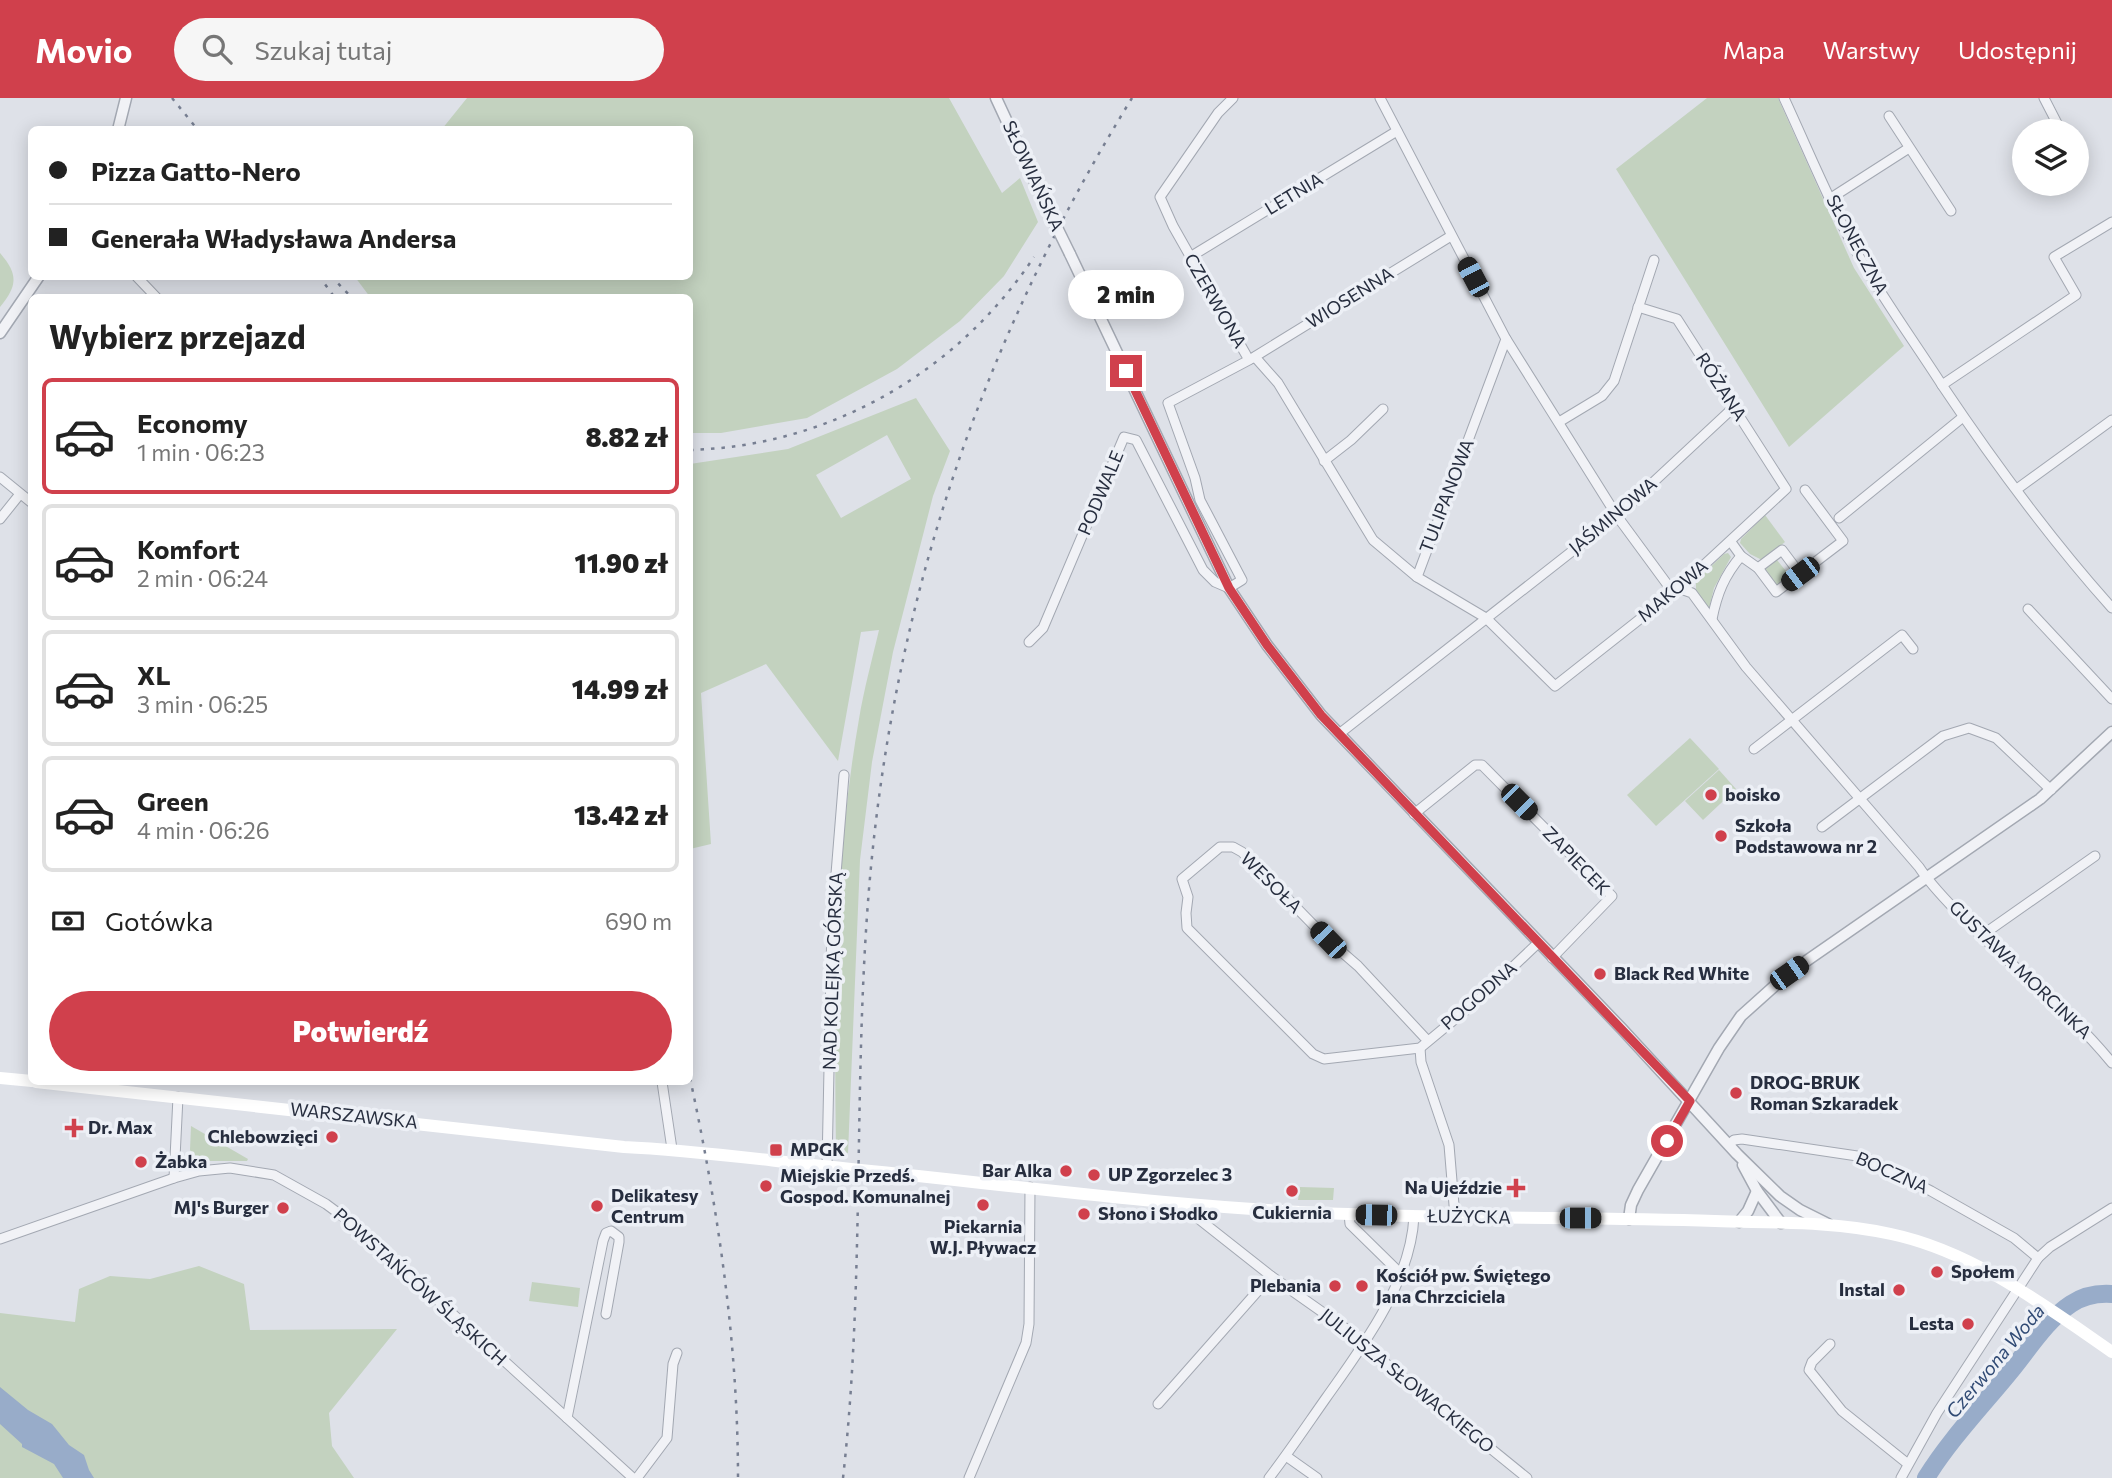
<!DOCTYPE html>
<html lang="pl">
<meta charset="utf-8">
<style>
:root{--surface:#fff;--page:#f6f6f6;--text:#222;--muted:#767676;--line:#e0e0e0;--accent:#d0404c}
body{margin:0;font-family:Commissioner,sans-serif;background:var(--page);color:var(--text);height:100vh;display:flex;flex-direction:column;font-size:26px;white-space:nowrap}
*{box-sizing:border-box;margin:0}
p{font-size:23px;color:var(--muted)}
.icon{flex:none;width:38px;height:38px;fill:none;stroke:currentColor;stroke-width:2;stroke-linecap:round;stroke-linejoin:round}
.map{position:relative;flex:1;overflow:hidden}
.details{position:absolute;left:28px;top:196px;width:665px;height:791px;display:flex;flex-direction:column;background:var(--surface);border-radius:10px;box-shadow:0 4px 18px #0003}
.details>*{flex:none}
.hud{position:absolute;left:28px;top:28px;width:665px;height:154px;border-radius:10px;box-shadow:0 4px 18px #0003;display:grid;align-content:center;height:154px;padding:0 21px;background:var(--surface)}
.fabs{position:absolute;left:2012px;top:21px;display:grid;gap:14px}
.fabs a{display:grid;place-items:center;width:77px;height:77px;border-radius:50%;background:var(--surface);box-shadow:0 4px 18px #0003;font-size:35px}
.end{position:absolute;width:32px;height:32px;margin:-16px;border:9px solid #d0404c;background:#fff;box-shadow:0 0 0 4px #fff}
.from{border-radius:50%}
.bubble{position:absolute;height:49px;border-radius:24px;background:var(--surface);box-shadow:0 4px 18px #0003;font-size:23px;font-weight:800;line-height:49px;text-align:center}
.car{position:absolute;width:21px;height:42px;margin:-21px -10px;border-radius:9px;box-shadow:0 0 5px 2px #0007;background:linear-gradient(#222 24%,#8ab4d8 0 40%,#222 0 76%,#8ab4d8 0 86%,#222 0)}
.hud b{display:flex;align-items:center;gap:24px;height:66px;font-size:26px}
.hud b+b{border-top:2px solid var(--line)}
.hud i{width:18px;height:18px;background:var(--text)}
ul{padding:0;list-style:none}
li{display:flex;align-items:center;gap:21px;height:116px;margin:0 14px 10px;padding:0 7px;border:4px solid var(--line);border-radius:10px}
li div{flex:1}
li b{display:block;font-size:26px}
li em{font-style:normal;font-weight:800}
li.selected{border-color:var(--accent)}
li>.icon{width:63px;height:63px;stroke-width:1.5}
h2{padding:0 21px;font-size:32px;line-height:84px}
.pay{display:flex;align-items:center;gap:18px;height:77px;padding:0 21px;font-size:26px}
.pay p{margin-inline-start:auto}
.action{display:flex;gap:14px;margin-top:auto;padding:14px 21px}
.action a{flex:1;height:80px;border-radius:42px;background:var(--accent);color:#fff;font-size:28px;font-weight:800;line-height:80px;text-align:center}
header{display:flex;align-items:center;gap:42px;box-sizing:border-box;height:98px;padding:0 35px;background:var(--accent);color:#fff}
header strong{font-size:33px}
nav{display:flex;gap:38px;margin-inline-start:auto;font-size:24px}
.search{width:490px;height:63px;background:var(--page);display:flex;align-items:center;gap:18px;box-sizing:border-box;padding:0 24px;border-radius:38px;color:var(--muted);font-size:26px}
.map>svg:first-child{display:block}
.green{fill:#c3d2bf;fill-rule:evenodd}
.water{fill:#98acc9}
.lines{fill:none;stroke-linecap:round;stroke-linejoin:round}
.river{stroke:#98acc9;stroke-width:18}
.minor-casing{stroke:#a3a8b2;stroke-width:11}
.tertiary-casing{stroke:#a3a8b2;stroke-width:13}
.minor{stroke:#f1f2f6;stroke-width:9}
.tertiary{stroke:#f1f2f6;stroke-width:10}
.secondary{stroke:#fff;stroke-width:12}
.rail{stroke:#777f92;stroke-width:2.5;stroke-dasharray:3.5 7;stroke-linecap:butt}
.tertiary-bridge-casing{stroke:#a3a8b2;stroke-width:13;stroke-linecap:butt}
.tertiary-bridge{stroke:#f1f2f6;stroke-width:10}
.route{stroke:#d0404c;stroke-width:9}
.poi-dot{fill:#d0404c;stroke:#edf0f6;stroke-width:2.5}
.labels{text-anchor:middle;stroke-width:7;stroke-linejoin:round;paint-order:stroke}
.street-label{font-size:18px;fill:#272e3f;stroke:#edf0f6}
.poi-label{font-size:18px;font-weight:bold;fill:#272e3f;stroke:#edf0f6;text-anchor:start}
.water-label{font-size:19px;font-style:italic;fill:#304a74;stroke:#edf0f6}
</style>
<header>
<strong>Movio</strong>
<div class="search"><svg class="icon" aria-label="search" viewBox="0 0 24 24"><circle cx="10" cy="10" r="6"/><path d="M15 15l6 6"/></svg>Szukaj tutaj</div>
<nav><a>Mapa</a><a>Warstwy</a><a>Udostępnij</a></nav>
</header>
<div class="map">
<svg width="2112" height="1380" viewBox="0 0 2112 1380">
<rect width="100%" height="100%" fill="#dee1e8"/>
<g class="green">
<path d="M467,0H949L1002,95L1020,80L1038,124L1004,178L960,223L897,271L807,320L721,335H690V200L370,199L355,179L690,178V32L442,31Z"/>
<path d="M1707,0H1778L1854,170L1904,248L1789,349L1616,71Z"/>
<path d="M0,155C18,176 18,187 0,209Z"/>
<path d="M916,300L950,353L933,398L893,554L872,664L860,762L848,1055L836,1053C834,909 834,763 859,621C864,591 872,562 879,532L861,534L838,663L766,566L701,595L711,746L690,751V366L788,351ZM887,337L911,381L841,420L816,377Z"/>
<path d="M1765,417L1785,444L1762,462L1750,456L1740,445L1741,441Z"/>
<path d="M1728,455L1731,459L1714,490L1709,511L1696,494V483L1724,456Z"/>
<path d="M1773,462H1777L1790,478L1778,489L1764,472Z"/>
<path d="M1690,640L1719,671L1656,728L1627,697Z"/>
<path d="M1719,672L1736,691L1703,722L1685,703Z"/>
<path d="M191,1028L248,1061L247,1063H198L190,1052Z"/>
<path d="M1300,1089L1334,1090L1333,1102H1298Z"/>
<path d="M199,1168L244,1186L250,1232L397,1231L329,1315L332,1348L354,1380H0V1215L75,1224L79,1191L110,1178L150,1181Z"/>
<path d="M532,1184L580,1190L578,1209L529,1203Z"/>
</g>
<path class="water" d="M0,1289L28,1312L52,1326L69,1347L84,1357L89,1372L94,1380H63L54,1366L22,1349V1346L0,1326Z"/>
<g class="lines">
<path class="river" d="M1926,1380C1950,1341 1984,1306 2013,1270C2030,1249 2048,1221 2071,1206C2083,1198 2098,1195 2112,1196"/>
<g class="minor-casing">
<g id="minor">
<path d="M1380,0L1506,241L1617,418L1667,486L1692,495L1746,569L1919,769C1932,789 1949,805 1965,822C2013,870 2069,912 2112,965"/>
<path d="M1784,0C1809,54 1832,111 1861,162C1886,205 1915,245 1942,287C1993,363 2051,442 2112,510"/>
<path d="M2044,0L2061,33"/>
<path d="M1889,18L1951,113"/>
<path d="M1831,100L1909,50"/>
<path d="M1190,159L1397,33"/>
<path d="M136,178L157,200"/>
<path d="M1506,241L1417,479L1486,520L1555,588L1678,491L1786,391L1677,221L1638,209"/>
<path d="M1255,259L1278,285L1373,442L1417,479"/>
<path d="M1251,261L1451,138"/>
<path d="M1942,287L2076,197L2054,159L2112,124"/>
<path d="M1559,324L1602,298L1614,283L1654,162"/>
<path d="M1324,363L1351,342L1383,311"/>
<path d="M0,379L32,405"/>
<path d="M2017,391L2112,322"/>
<path d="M1839,420L1963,319"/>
<path d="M0,421L20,396"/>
<path d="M1731,444L1741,458L1758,470L1776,494L1843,443L1805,392"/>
<path d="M1758,470L1782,452L1800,476"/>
<path d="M2028,511L2112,601"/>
<path d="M1712,521C1717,496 1724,478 1741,458"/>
<path d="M1029,544L1043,530L1124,339L1136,342L1203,472L1215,484L1229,490L1242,482L1200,402L1195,380L1168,305L1249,262L1173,128L1160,99L1218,15L1233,0"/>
<path d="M1339,636L1617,418L1734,309"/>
<path d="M1754,651L1902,537L1913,551"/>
<path d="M1414,716L1475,667H1482L1612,798L1552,860"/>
<path d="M1822,729L1943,638L1969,630L1996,640L2051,692"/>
<path d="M1981,838L2095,758"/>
<path d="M1427,942L1358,868L1328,842L1242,754L1233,749H1220L1182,781L1188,799L1186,815L1187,830L1313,956L1324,961L1420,950L1478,902L1538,845"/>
<path d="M1420,950L1421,964L1449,1047L1455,1119"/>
<path d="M662,984L672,1051"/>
<path d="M1729,1047L1734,1042L1742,1041L1864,1059L1931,1093L2014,1140L2038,1160"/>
<path d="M827,1068L832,825L844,677"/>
<path d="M174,1080L178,999"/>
<path d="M1192,1107L1195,1118L1271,1178L1352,1235L1378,1259L1527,1380"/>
<path d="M1349,1116L1350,1126L1401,1176"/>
<path d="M0,1141L174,1080L199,1073L230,1070L274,1077L326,1106L357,1129L633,1380"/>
<path d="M1830,1246L1812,1264L1809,1272L1842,1313L1908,1366"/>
<path d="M1158,1306L1271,1178"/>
<path d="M567,1320L603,1143L606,1135L611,1133L619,1139V1144L606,1216"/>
<path d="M1286,1358L1317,1380"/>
<path d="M637,1380L667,1340L673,1266L677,1255"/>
<path d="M969,1380L1026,1245L1029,1226L1030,1089"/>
<path d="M1269,1380C1289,1354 1307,1327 1326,1300C1363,1248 1411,1184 1414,1118"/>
<path d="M1901,1380L1937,1315L2038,1160L2050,1149L2112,1110"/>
</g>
</g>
<g class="tertiary-casing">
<g id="tertiary">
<path d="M996,0L1042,99"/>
<path d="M118,32L126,0"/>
<path d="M1070,156L1229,490L1267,547L1321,617L1622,931L1737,1056L1780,1098L1800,1112L1828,1126"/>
<path d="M0,235L39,178"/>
<path d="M1743,1067L1757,1093L1781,1125"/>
<path d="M1629,1121L1631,1107L1638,1092L1719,950L1741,918L1789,875L2040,701L2112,634"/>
<path d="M1739,1124L1748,1113L1757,1093"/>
</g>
</g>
<use href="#minor" class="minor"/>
<use href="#tertiary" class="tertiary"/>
<g class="secondary">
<path d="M0,980L32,983"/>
<path d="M36,984L624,1049C690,1052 756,1061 822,1068C997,1085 1172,1110 1348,1116C1470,1121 1593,1119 1715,1123C1773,1125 1833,1123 1891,1136C1972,1153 2044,1207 2112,1254"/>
</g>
<g class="rail">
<path d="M172,0L198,32"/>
<path d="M319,178L335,200"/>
<path d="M331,178L352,200"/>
<path d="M690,352C829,348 957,275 1034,159"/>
<path d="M690,980C718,1111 738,1245 738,1380"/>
<path d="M843,1380C865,1184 853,987 869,791C893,504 981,245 1132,0"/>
</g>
<g class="tertiary-bridge-casing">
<path id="tertiary-bridge" d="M1042,99L1070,156"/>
</g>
<use href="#tertiary-bridge" class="tertiary-bridge"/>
</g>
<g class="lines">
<path class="route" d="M1126,273L1229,490L1267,547L1321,617L1690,1003L1667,1043"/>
</g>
<g class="poi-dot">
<circle cx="1711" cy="697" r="7"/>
<circle cx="1721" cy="738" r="7"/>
<circle cx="1600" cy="876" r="7"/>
<circle cx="1736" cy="995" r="7"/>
<path d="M70.5 1019.5h7v7h7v7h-7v7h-7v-7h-7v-7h7z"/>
<circle cx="332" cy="1039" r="7"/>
<rect x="769" y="1045" width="14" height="14" rx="3.5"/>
<circle cx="141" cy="1064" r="7"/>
<circle cx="1066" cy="1073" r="7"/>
<circle cx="1094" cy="1077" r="7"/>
<circle cx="766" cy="1088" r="7"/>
<path d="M1512.5 1079.5h7v7h7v7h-7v7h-7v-7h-7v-7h7z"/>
<circle cx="1292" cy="1093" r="7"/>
<circle cx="983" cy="1107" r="7"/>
<circle cx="597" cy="1108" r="7"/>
<circle cx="283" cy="1110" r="7"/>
<circle cx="1084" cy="1116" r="7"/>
<circle cx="1937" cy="1174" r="7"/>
<circle cx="1335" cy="1188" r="7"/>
<circle cx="1362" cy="1188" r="7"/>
<circle cx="1899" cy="1192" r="7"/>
<circle cx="1968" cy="1226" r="7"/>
</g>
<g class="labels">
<g class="street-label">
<text transform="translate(1033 78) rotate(65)" y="6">SŁOWIAŃSKA</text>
<text transform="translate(1294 96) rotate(-31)" y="6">LETNIA</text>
<text transform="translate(1857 147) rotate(62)" y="6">SŁONECZNA</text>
<text transform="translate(1350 200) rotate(-32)" y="6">WIOSENNA</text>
<text transform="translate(1215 203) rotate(60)" y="6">CZERWONA</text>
<text transform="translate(1721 289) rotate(57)" y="6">RÓŻANA</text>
<text transform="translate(1101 395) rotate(-67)" y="6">PODWALE</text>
<text transform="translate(1447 398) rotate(-69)" y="6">TULIPANOWA</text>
<text transform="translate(1613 418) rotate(-40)" y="6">JAŚMINOWA</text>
<text transform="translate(1673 493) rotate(-40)" y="6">MAKOWA</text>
<text transform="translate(1576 763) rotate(46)" y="6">ZAPIECEK</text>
<text transform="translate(1271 785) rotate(45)" y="6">WESOŁA</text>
<text transform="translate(2020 872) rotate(44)" y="6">GUSTAWA MORCINKA</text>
<text transform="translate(833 873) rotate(-88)" y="6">NAD KOLEJKĄ GÓRSKĄ</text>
<text transform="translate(1479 898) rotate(-41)" y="6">POGODNA</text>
<text transform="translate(354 1018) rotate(6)" y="6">WARSZAWSKA</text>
<text transform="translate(1892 1075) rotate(24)" y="6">BOCZNA</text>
<text transform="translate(1469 1119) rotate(1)" y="6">ŁUŻYCKA</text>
<text transform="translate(420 1189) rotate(42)" y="6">POWSTAŃCÓW ŚLĄSKICH</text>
<text transform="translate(1407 1283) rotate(39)" y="6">JULIUSZA SŁOWACKIEGO</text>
</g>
<g class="poi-label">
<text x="1725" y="703">boisko</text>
<text x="1735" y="734">Szkoła<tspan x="1735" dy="21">Podstawowa nr 2</tspan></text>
<text x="1614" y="882">Black Red White</text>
<text x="1750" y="991">DROG-BRUK<tspan x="1750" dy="21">Roman Szkaradek</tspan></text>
<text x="88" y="1036">Dr. Max</text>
<text x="318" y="1045" text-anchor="end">Chlebowzięci</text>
<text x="790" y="1058">MPGK</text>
<text x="155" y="1070">Żabka</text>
<text x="1052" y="1079" text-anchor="end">Bar Alka</text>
<text x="1108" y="1083">UP Zgorzelec 3</text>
<text x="780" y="1084">Miejskie Przedś.<tspan x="780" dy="21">Gospod. Komunalnej</tspan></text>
<text x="1502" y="1096" text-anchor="end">Na Ujeździe</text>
<text x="611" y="1104">Delikatesy<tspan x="611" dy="21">Centrum</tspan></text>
<text x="269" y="1116" text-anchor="end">MJ's Burger</text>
<text x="1292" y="1121" text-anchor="middle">Cukiernia</text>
<text x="1098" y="1122">Słono i Słodko</text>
<text x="983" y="1135" text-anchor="middle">Piekarnia<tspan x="983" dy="21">W.J. Pływacz</tspan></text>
<text x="1951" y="1180">Społem</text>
<text x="1376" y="1184">Kościół pw. Świętego<tspan x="1376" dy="21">Jana Chrzciciela</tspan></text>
<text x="1321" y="1194" text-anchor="end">Plebania</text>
<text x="1885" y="1198" text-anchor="end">Instal</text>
<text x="1954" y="1232" text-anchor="end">Lesta</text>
</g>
<g class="water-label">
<text transform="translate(1995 1263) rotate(-50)" y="7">Czerwona Woda</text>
</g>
</g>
</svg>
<div class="fabs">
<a><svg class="icon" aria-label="layers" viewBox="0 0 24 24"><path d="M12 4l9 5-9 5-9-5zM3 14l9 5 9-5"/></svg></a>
</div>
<i class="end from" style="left:1667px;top:1043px"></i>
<i class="end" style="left:1126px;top:273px"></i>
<div class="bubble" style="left:1068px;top:172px;width:116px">2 min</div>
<i class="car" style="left:1473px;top:179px;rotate:332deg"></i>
<i class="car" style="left:1800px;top:476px;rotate:233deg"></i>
<i class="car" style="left:1519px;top:704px;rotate:135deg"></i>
<i class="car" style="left:1328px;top:842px;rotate:316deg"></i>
<i class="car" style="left:1789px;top:875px;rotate:55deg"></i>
<i class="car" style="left:1376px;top:1117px;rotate:271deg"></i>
<i class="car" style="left:1580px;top:1120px;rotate:90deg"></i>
<div class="hud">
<b><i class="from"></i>Pizza Gatto-Nero</b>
<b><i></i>Generała Władysława Andersa</b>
</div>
<section class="details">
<h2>Wybierz przejazd</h2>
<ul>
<li class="selected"><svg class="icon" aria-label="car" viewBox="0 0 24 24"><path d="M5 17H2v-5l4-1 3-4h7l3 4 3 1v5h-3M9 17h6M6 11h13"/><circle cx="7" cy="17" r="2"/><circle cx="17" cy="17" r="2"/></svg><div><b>Economy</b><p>1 min · 06:23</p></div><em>8.82 zł</em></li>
<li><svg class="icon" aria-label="car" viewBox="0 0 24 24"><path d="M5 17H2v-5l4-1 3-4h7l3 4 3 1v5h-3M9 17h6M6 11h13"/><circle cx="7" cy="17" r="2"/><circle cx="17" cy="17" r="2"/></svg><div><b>Komfort</b><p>2 min · 06:24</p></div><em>11.90 zł</em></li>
<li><svg class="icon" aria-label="car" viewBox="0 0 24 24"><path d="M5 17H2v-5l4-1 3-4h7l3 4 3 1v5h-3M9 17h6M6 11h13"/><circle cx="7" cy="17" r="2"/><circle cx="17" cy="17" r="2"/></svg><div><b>XL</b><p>3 min · 06:25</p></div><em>14.99 zł</em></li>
<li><svg class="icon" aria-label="car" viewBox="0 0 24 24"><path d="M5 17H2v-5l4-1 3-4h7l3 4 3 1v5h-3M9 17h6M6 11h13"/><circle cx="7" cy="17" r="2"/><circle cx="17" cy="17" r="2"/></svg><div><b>Green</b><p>4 min · 06:26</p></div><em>13.42 zł</em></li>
</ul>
<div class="pay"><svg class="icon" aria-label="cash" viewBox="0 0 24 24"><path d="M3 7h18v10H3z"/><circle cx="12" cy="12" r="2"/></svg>Gotówka<p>690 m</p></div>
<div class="action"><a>Potwierdź</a></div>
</section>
</div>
